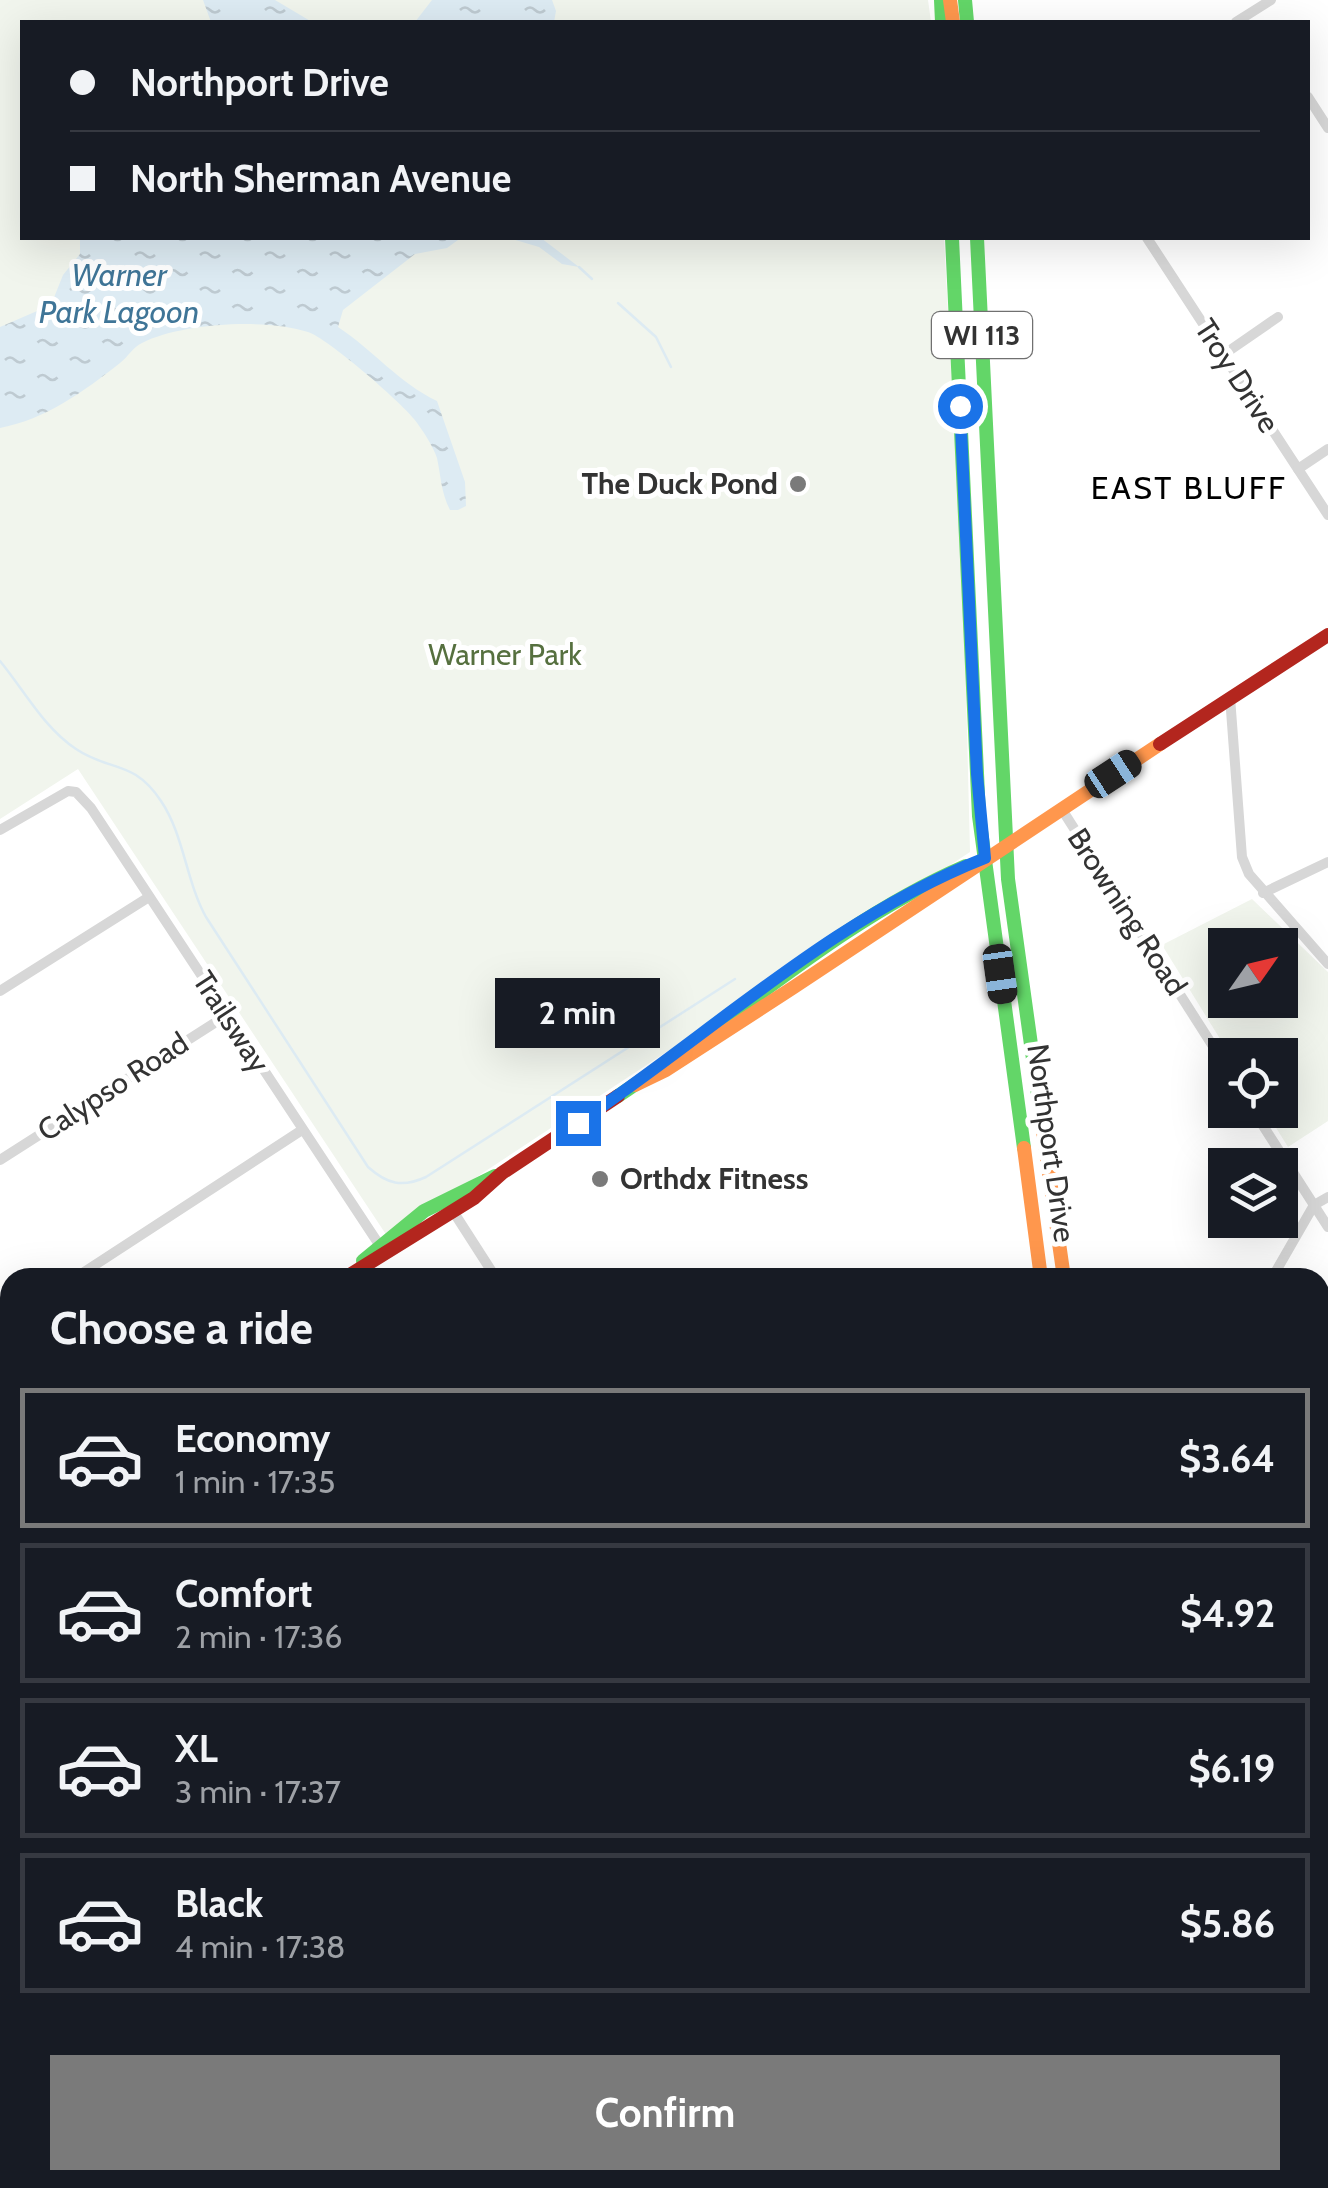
<!DOCTYPE html>
<meta charset="utf-8">
<style>
:root{--surface:#171b24;--page:#242831;--text:#f1f3f6;--muted:#9ea1a6;--line:#363941;--accent:#7a7a7a}
body{margin:0;font-family:Cabin,sans-serif;background:var(--page);color:var(--text);height:100vh;display:flex;flex-direction:column;font-size:38px;white-space:nowrap}
*{box-sizing:border-box;margin:0}
p{font-size:32px;color:var(--muted)}
.icon{flex:none;width:55px;height:55px;fill:none;stroke:currentColor;stroke-width:2;stroke-linecap:round;stroke-linejoin:round}
.map{position:relative;flex:1;overflow:hidden}
.panel{position:absolute;left:0px;top:1268px;width:1330px;height:922px;display:flex;flex-direction:column;background:var(--surface);border-radius:30px 30px 0 0;box-shadow:0 10px 40px #0002}
.panel>*{flex:none}
.hud{position:absolute;left:20px;top:20px;width:1290px;height:220px;border-radius:0px;box-shadow:0 10px 40px #0002;display:grid;align-content:center;height:220px;padding:0 50px;background:var(--surface)}
.needle{width:65px;rotate:56deg}
.tools{position:absolute;left:1208px;top:928px;display:grid;gap:20px}
.tools a{display:grid;place-items:center;width:90px;height:90px;border-radius:0px;background:var(--surface);box-shadow:0 10px 40px #0002;font-size:50px}
.end{position:absolute;width:45px;height:45px;margin:-22px;border:12px solid #1a73e8;background:#fff;box-shadow:0 0 0 5px #fff}
.from{border-radius:50%}
.bubble{position:absolute;height:70px;border-radius:0px;background:var(--surface);box-shadow:0 10px 40px #0002;font-size:32px;font-weight:800;line-height:70px;text-align:center}
.car{position:absolute;width:30px;height:60px;margin:-30px -15px;border-radius:12px;box-shadow:0 0 8px 2px #0007;background:linear-gradient(#222 24%,#8ab4d8 0 40%,#222 0 76%,#8ab4d8 0 86%,#222 0)}
.hud b{display:flex;align-items:center;gap:35px;height:95px;font-size:38px}
.hud b+b{border-top:2px solid var(--line)}
.hud i{width:25px;height:25px;background:var(--text)}
ul{padding:0;list-style:none}
li{display:flex;align-items:center;gap:30px;height:140px;margin:0 20px 15px;padding:0 30px;border:5px solid var(--line);border-radius:0px}
li div{flex:1}
li b{display:block;font-size:38px}
li em{font-style:normal;font-weight:800}
li.on{border-color:var(--accent)}
li>.icon{width:90px;height:90px;stroke-width:1.5}
h2{padding:0 50px;font-size:45px;line-height:120px}
.button{display:flex;gap:20px;margin-top:auto;padding:20px 50px}
.button a{flex:1;height:115px;border-radius:0px;background:var(--accent);color:#fff;font-size:40px;font-weight:800;line-height:115px;text-align:center}
.map>svg:first-child{display:block}
.park{fill:#f1f5ed;fill-rule:evenodd}
.water{fill:url(#water-ripples)}
.lines{fill:none;stroke-linecap:round;stroke-linejoin:round}
.stream{stroke:#ddebf3;stroke-width:2.5}
.street{stroke:#d7d7d7;stroke-width:10}
.fast{stroke:#63d668;stroke-width:14}
.slow{stroke:#ff974d;stroke-width:14}
.jam{stroke:#b3261e;stroke-width:14}
.route{stroke:#1a73e8;stroke-width:12}
.poi-dot{fill:#7a7a7a;stroke:#fff;stroke-width:4}
.labels{text-anchor:middle;stroke-width:10;stroke-linejoin:round;paint-order:stroke}
.shield{fill:#fff;stroke:#707070;stroke-width:2.5}
.shield-label{font-size:28px;font-weight:bold;fill:#333}
.street-label{font-size:30px;fill:#333;stroke:#fff}
.poi-label{font-size:30px;font-weight:bold;fill:#333;stroke:#fff;text-anchor:end}
.park-label{font-size:30px;fill:#56703f;stroke:#fff}
.water-label{font-size:32px;font-style:italic;fill:#3f7597;stroke:#fff}
.neighbourhood-label{font-size:32px;letter-spacing:2.5px;fill:#000;stroke:#fff}
</style>
<div class="map">
<svg width="1328" height="2188" viewBox="0 0 1328 2188">
<defs>
<pattern id="water-ripples" width="26" height="14" patternUnits="userSpaceOnUse" patternTransform="scale(2.5)"><rect width="26" height="14" fill="#ddebf3"/><path d="M2 4q2-2 4 0t4 0M15 11q2-2 4 0t4 0" fill="none" stroke="#becad1"/></pattern>
</defs>
<rect width="100%" height="100%" fill="#fff"/>
<g class="park">
<path d="M0,0H928L931,22H22V238H944L964,610L970,852L387,1236L78,769L0,819Z"/>
<path d="M1252,899L1328,972V1121L1288,1147L1265,1110H1280V1055H1230L1162,945ZM1225,945H1280V1000H1225Z"/>
</g>
<g class="water">
<path d="M203,0H275L312,22H211Z"/>
<path d="M432,0H552L556,11L554,22H415Z"/>
<path d="M80,238H541L579,267L562,264L539,247L512,239L458,240L447,248L415,254L343,310L338,327C373,350 399,383 437,401L465,482L466,506L458,510H450C441,492 441,477 437,458C433,446 422,429 414,419C400,401 327,338 308,332C266,318 181,323 142,343C133,347 128,357 120,363C83,392 46,419 0,428V327L51,305L63,275L80,254Z"/>
</g>
<g class="lines">
<g class="stream">
<path d="M579,267L592,279"/>
<path d="M618,303L656,337L671,367"/>
<path d="M0,661C24,690 44,728 76,749C110,772 133,759 161,801C184,835 186,881 206,917L368,1167C387,1184 402,1188 426,1177L735,979"/>
</g>
<g class="street">
<path d="M1236,22L1271,0"/>
<path d="M1308,97L1328,128"/>
<path d="M1147,238L1328,515"/>
<path d="M1223,355L1278,317"/>
<path d="M1298,469L1328,449"/>
<path d="M1230,697L1242,857L1249,874L1328,964"/>
<path d="M1061,808L1225,1065"/>
<path d="M0,830L68,791L76,792L91,808L382,1249"/>
<path d="M1263,893L1328,862"/>
<path d="M0,991L149,897"/>
<path d="M1253,1110L1328,1227"/>
<path d="M0,1160L227,1015"/>
<path d="M451,1208L496,1278"/>
<path d="M75,1278L302,1130"/>
<path d="M1272,1278L1314,1205L1328,1197"/>
<path d="M0,1327L10,1320"/>
<path d="M0,1530L10,1546"/>
<path d="M1320,1645L1328,1643"/>
<path d="M0,1787L10,1780"/>
<path d="M0,1829L10,1845"/>
<path d="M0,2080L10,2073"/>
<path d="M226,2180L231,2188"/>
<path d="M422,2180L427,2188"/>
<path d="M595,2180L600,2188"/>
</g>
<g class="fast">
<path d="M941,0L942,22"/>
<path d="M965,0L967,22"/>
<path d="M952,238L979,816L1024,1148"/>
<path d="M977,238L1008,879L1043,1131"/>
<path d="M618,1096C735,1019 837,922 966,866"/>
<path d="M363,1261L424,1211L495,1176"/>
<path d="M0,1503L10,1496"/>
<path d="M1320,1846L1328,1858"/>
<path d="M748,2188L760,2180"/>
<path d="M786,2188L798,2180"/>
</g>
<g class="slow">
<path d="M950,0L953,22"/>
<path d="M635,1085L666,1070L794,987L1160,744"/>
<path d="M1043,1131L1064,1278"/>
<path d="M1024,1148L1041,1278"/>
<path d="M1320,1790L1328,1785"/>
<path d="M1320,1814L1328,1807"/>
</g>
<g class="jam">
<path d="M1160,744L1328,635"/>
<path d="M345,1278L474,1198L502,1173L618,1096"/>
</g>
</g>
<g class="lines">
<path class="route" d="M578,1123C712,1033 833,918 985,858L977,774L960,406"/>
</g>
<g class="poi-dot">
<circle cx="798" cy="484" r="10"/>
<circle cx="600" cy="1179" r="10"/>
</g>
<g class="labels">
<rect class="shield" x="932" y="312" width="100" height="46" rx="8"/>
<g class="shield-label">
<text x="982" y="345">WI 113</text>
</g>
<g class="street-label">
<text transform="translate(1237 376) rotate(57)" y="10">Troy Drive</text>
<text transform="translate(1127 912) rotate(57)" y="10">Browning Road</text>
<text transform="translate(231 1022) rotate(57)" y="10">Trailsway</text>
<text transform="translate(113 1087) rotate(-33)" y="10">Calypso Road</text>
<text transform="translate(1051 1143) rotate(82)" y="10">Northport Drive</text>
</g>
<g class="poi-label">
<text x="778" y="494">The Duck Pond</text>
<text x="620" y="1189" text-anchor="start">Orthdx Fitness</text>
</g>
<g class="park-label">
<text x="505" y="665">Warner Park</text>
</g>
<g class="water-label">
<text x="119" y="286">Warner<tspan x="119" dy="37">Park Lagoon</tspan></text>
</g>
<g class="neighbourhood-label">
<text x="1189" y="499">EAST BLUFF</text>
</g>
</g>
</svg>
<div class="tools">
<a><svg class="needle" viewBox="-14 -14 28 28"><path d="M0-13l5 13h-10z" fill="#e53935"/><path d="M0 13l5-13h-10z" fill="#9ea1a6"/></svg></a>
<a><svg class="icon" aria-label="locate" viewBox="0 0 24 24"><circle cx="12" cy="12" r="6"/><path d="M12 2v4M12 18v4M2 12h4M18 12h4"/></svg></a>
<a><svg class="icon" aria-label="layers" viewBox="0 0 24 24"><path d="M12 4l9 5-9 5-9-5zM3 14l9 5 9-5"/></svg></a>
</div>
<i class="end from" style="left:960px;top:406px"></i>
<i class="end" style="left:578px;top:1123px"></i>
<div class="bubble" style="left:495px;top:978px;width:165px">2 min</div>
<i class="car" style="left:1113px;top:774px;rotate:57deg"></i>
<i class="car" style="left:1000px;top:974px;rotate:172deg"></i>
<div class="hud">
<b><i class="from"></i>Northport Drive</b>
<b><i></i>North Sherman Avenue</b>
</div>
<section class="panel">
<h2>Choose a ride</h2>
<ul>
<li class="on"><svg class="icon" aria-label="car" viewBox="0 0 24 24"><path d="M5 17H2v-5l4-1 3-4h7l3 4 3 1v5h-3M9 17h6M6 11h13"/><circle cx="7" cy="17" r="2"/><circle cx="17" cy="17" r="2"/></svg><div><b>Economy</b><p>1 min · 17:35</p></div><em>$3.64</em></li>
<li><svg class="icon" aria-label="car" viewBox="0 0 24 24"><path d="M5 17H2v-5l4-1 3-4h7l3 4 3 1v5h-3M9 17h6M6 11h13"/><circle cx="7" cy="17" r="2"/><circle cx="17" cy="17" r="2"/></svg><div><b>Comfort</b><p>2 min · 17:36</p></div><em>$4.92</em></li>
<li><svg class="icon" aria-label="car" viewBox="0 0 24 24"><path d="M5 17H2v-5l4-1 3-4h7l3 4 3 1v5h-3M9 17h6M6 11h13"/><circle cx="7" cy="17" r="2"/><circle cx="17" cy="17" r="2"/></svg><div><b>XL</b><p>3 min · 17:37</p></div><em>$6.19</em></li>
<li><svg class="icon" aria-label="car" viewBox="0 0 24 24"><path d="M5 17H2v-5l4-1 3-4h7l3 4 3 1v5h-3M9 17h6M6 11h13"/><circle cx="7" cy="17" r="2"/><circle cx="17" cy="17" r="2"/></svg><div><b>Black</b><p>4 min · 17:38</p></div><em>$5.86</em></li>
</ul>
<div class="button"><a>Confirm</a></div>
</section>
</div>
